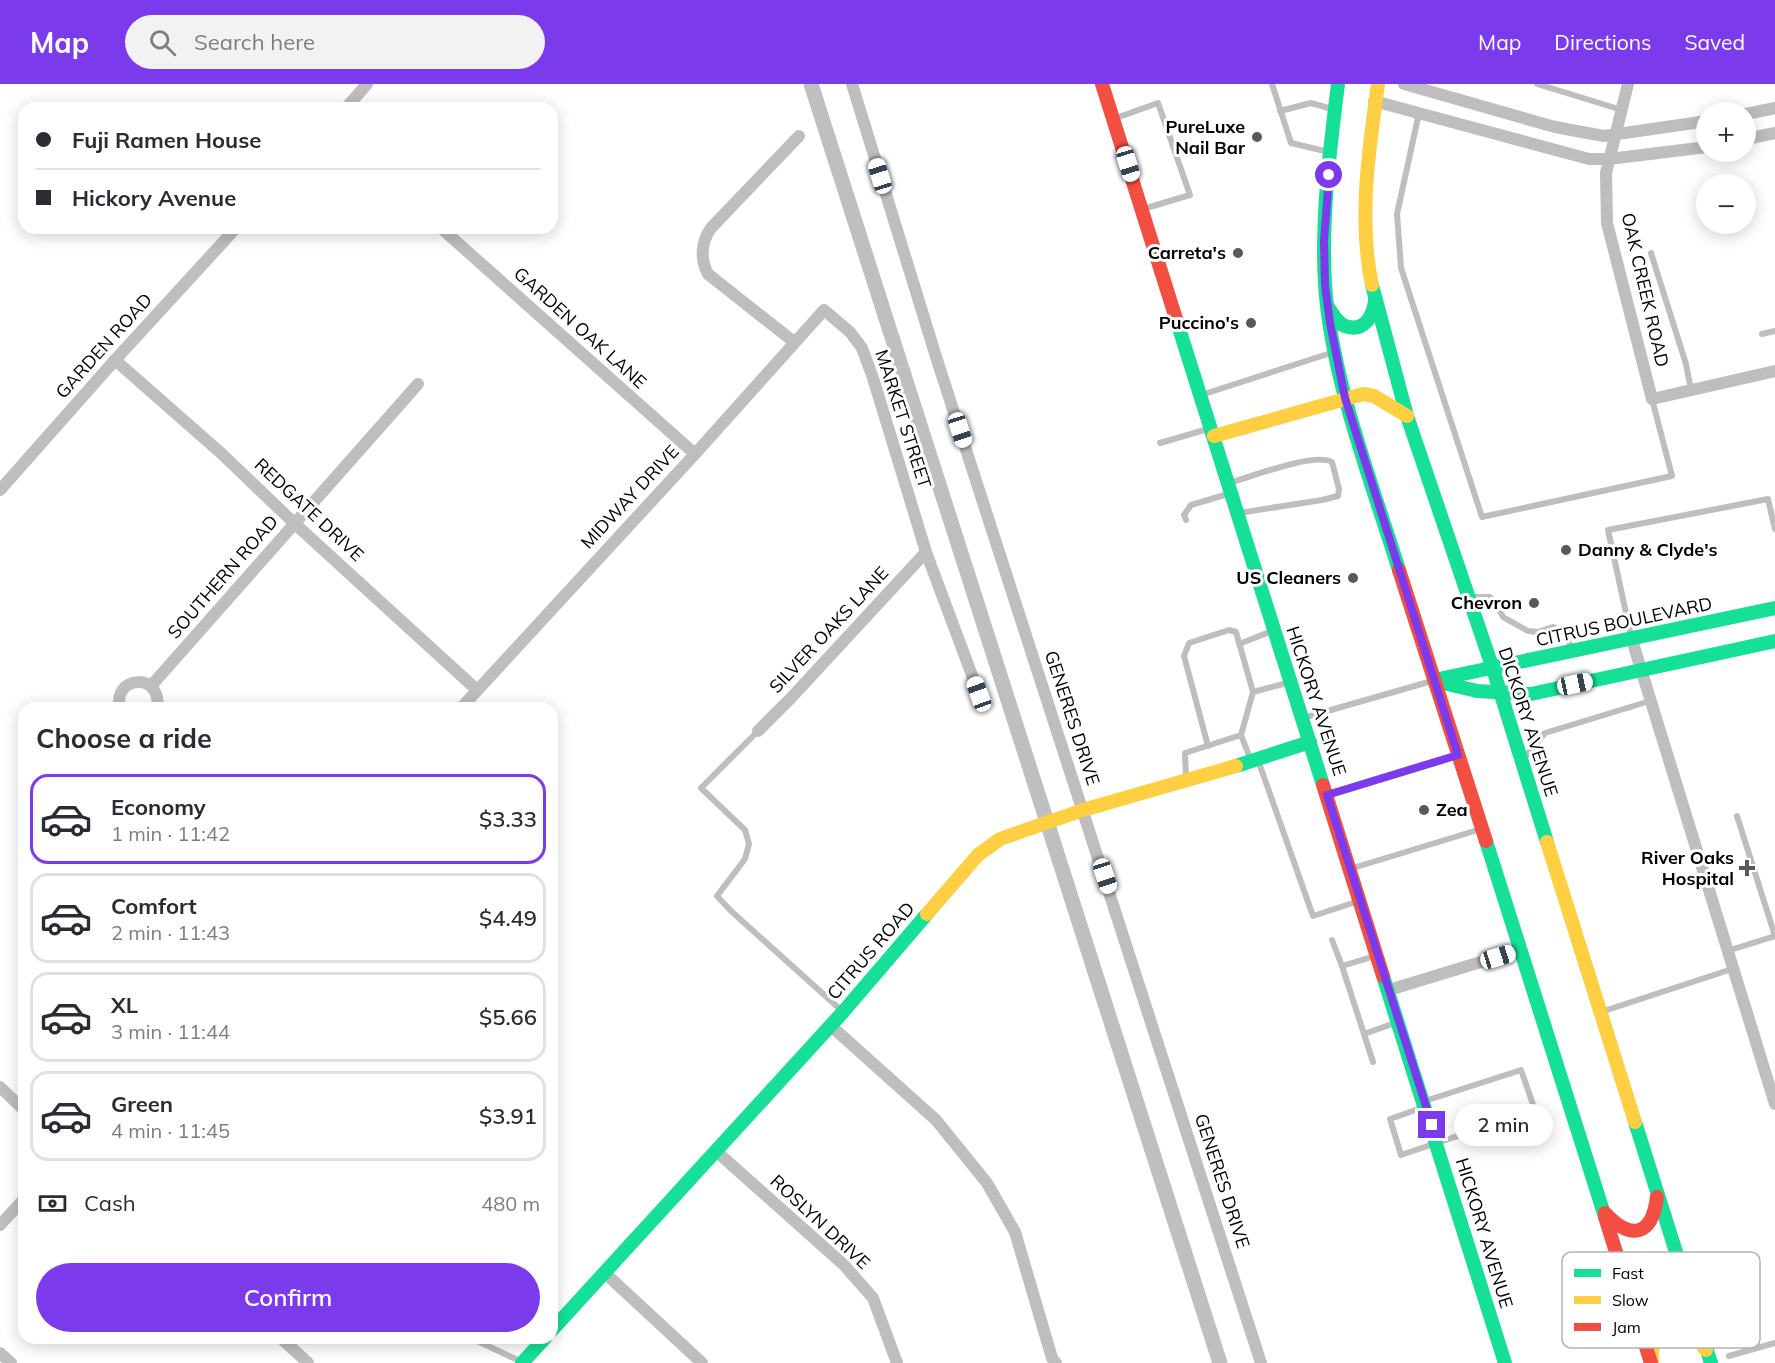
<!DOCTYPE html>
<meta charset="utf-8">
<style>
:root{--surface:#fff;--page:#f2f2f3;--text:#2b2b33;--muted:#7c7c81;--line:#e1e1e2;--accent:#7c3aed}
body{margin:0;font-family:Mulish,sans-serif;background:var(--page);color:var(--text);height:100vh;display:flex;flex-direction:column;font-size:22px;white-space:nowrap}
*{box-sizing:border-box;margin:0}
p{font-size:20px;color:var(--muted)}
.icon{flex:none;width:33px;height:33px;fill:none;stroke:currentColor;stroke-width:2;stroke-linecap:round;stroke-linejoin:round}
.map{position:relative;flex:1;overflow:hidden}
.drawer{position:absolute;left:18px;top:618px;width:540px;height:642px;display:flex;flex-direction:column;background:var(--surface);border-radius:18px;box-shadow:0 3px 15px #0003}
.drawer>*{flex:none}
.top-card{position:absolute;left:18px;top:18px;width:540px;height:132px;border-radius:18px;box-shadow:0 3px 15px #0003;display:grid;align-content:center;height:132px;padding:0 18px;background:var(--surface)}
.buttons{position:absolute;left:1696px;top:18px;display:grid;gap:12px}
.buttons a{display:grid;place-items:center;width:60px;height:60px;border-radius:50%;background:var(--surface);box-shadow:0 3px 15px #0003;font-size:30px}
.end{position:absolute;width:27px;height:27px;margin:-14px;border:8px solid #7c3aed;background:#fff;box-shadow:0 0 0 3px #fff}
.from{border-radius:50%}
.bubble{position:absolute;height:42px;border-radius:21px;background:var(--surface);box-shadow:0 3px 15px #0003;font-size:20px;font-weight:600;line-height:42px;text-align:center}
.car{position:absolute;width:18px;height:36px;margin:-18px -9px;border-radius:8px;box-shadow:0 0 4px 2px #0007;background:linear-gradient(#fff 24%,#345 0 40%,#fff 0 76%,#345 0 86%,#fff 0)}
.top-card b{display:flex;align-items:center;gap:21px;height:57px;font-size:22px}
.top-card b+b{border-top:2px solid var(--line)}
.top-card i{width:15px;height:15px;background:var(--text)}
ul{padding:0;list-style:none}
li{display:flex;align-items:center;gap:18px;height:90px;margin:0 12px 9px;padding:0 6px;border:3px solid var(--line);border-radius:18px}
li div{flex:1}
li b{display:block;font-size:22px}
li em{font-style:normal;font-weight:600}
li.active{border-color:var(--accent)}
li>.icon{width:54px;height:54px;stroke-width:1.5}
h2{padding:0 18px;font-size:27px;line-height:72px}
.pay{display:flex;align-items:center;gap:15px;height:66px;padding:0 18px;font-size:22px}
.pay p{margin-inline-start:auto}
.button{display:flex;gap:12px;margin-top:auto;padding:12px 18px}
.button a{flex:1;height:69px;border-radius:36px;background:var(--accent);color:#fff;font-size:24px;font-weight:600;line-height:69px;text-align:center}
header{display:flex;align-items:center;gap:36px;box-sizing:border-box;height:84px;padding:0 30px;background:var(--accent);color:#fff}
header strong{font-size:28px}
nav{display:flex;gap:33px;margin-inline-start:auto;font-size:21px}
.search{width:420px;height:54px;background:var(--page);display:flex;align-items:center;gap:15px;box-sizing:border-box;padding:0 21px;border-radius:33px;color:var(--muted);font-size:22px}
.map>svg:first-child{display:block}
.lines{fill:none;stroke-linecap:round;stroke-linejoin:round}
.canal{stroke:#bfbfbf;stroke-width:15}
.lane{stroke:#bebebe;stroke-width:6}
.street{stroke:#bebebe;stroke-width:12}
.fast{stroke:#16e098;stroke-width:14}
.slow{stroke:#ffcf43;stroke-width:14}
.jam{stroke:#f24e42;stroke-width:14}
.route{stroke:#7c3aed;stroke-width:8}
.poi-dot{fill:#595959;stroke:#fff;stroke-width:2}
.labels{text-anchor:middle;stroke-width:6;stroke-linejoin:round;paint-order:stroke}
.poi-label{font-size:18px;font-weight:bold;fill:#000;stroke:#fff;text-anchor:end}
.street-label{font-size:18px;fill:#000;stroke:#fff}
.key{fill:#fff;stroke:#b2b2b2;stroke-width:1.5}
.key-label{font-size:16px;fill:#000}
</style>
<header>
<strong>Map</strong>
<div class="search"><svg class="icon" aria-label="search" viewBox="0 0 24 24"><circle cx="10" cy="10" r="6"/><path d="M15 15l6 6"/></svg>Search here</div>
<nav><a>Map</a><a>Directions</a><a>Saved</a></nav>
</header>
<div class="map">
<svg width="1775" height="1279" viewBox="0 0 1775 1279">
<rect width="100%" height="100%" fill="#fff"/>
<g class="lines">
<path class="canal" d="M811,0L1220,1279"/>
<g class="lane">
<path d="M1272,0L1291,59L1329,68"/>
<path d="M1537,0L1622,26"/>
<path d="M1280,27L1311,19L1332,25"/>
<path d="M1419,29L1397,130L1401,184L1482,433L1672,392L1652,315"/>
<path d="M1116,34L1158,19L1190,111L1143,125"/>
<path d="M1651,169L1686,280L1691,306"/>
<path d="M1762,250L1775,247"/>
<path d="M1201,311L1334,268"/>
<path d="M1160,359L1208,345"/>
<path d="M1229,399C1250,393 1315,368 1332,378L1339,405L1338,412L1322,416L1239,429"/>
<path d="M1186,436L1184,431L1191,421L1228,410"/>
<path d="M1471,513H1490L1498,523L1503,533L1528,547L1538,548L1553,543L1564,548L1572,565"/>
<path d="M1631,552L1608,446L1768,415L1775,445"/>
<path d="M1239,560L1272,547"/>
<path d="M1253,608L1287,599"/>
<path d="M1303,634L1432,597"/>
<path d="M758,647L701,704L745,746L749,760L745,775L717,812L731,827L841,926"/>
<path d="M1208,662L1184,572L1189,559L1229,546L1236,548L1253,608L1241,651"/>
<path d="M1524,674L1545,649L1650,617"/>
<path d="M1258,676L1313,832L1356,818"/>
<path d="M1186,693L1185,669L1241,651L1250,674"/>
<path d="M1328,711L1456,672"/>
<path d="M1737,732L1775,852"/>
<path d="M1353,784L1481,745"/>
<path d="M1332,856L1342,882"/>
<path d="M1727,867L1775,852"/>
<path d="M1375,872L1342,882L1364,950L1395,939"/>
<path d="M1604,927L1732,885"/>
<path d="M1364,950L1373,978"/>
<path d="M1421,1024L1390,1035L1401,1071L1535,1026L1521,986L1425,1017"/>
<path d="M471,1254L522,1278"/>
<path d="M1729,1272L1775,1259"/>
</g>
<g class="street">
<path d="M852,0L938,279L1261,1279"/>
<path d="M1404,0L1555,43L1604,52L1707,37"/>
<path d="M1628,0L1606,89L1607,139L1652,315L1775,287"/>
<path d="M1374,17L1589,75H1609L1707,63"/>
<path d="M346,24L367,0"/>
<path d="M1746,30L1775,24"/>
<path d="M1746,55L1775,49"/>
<path d="M441,144L695,370"/>
<path d="M794,258L708,190C700,175 701,158 711,144L799,52"/>
<path d="M115,276L222,370L294,439L477,606"/>
<path d="M0,406L115,276L236,144"/>
<path d="M1632,556L1775,1020"/>
<path d="M151,602L418,300"/>
<path d="M120,624C112,591 163,588 157,624"/>
<path d="M461,624L695,370L824,226L850,248L862,264L873,294L926,468L979,610"/>
<path d="M758,647L791,614L926,468"/>
<path d="M1389,906L1520,866"/>
<path d="M830,941L936,1036L987,1099L1015,1148L1052,1274L1056,1279"/>
<path d="M0,1003L24,1026"/>
<path d="M716,1067L844,1181L873,1214L897,1279"/>
<path d="M0,1141L24,1115"/>
<path d="M605,1189L702,1279"/>
<path d="M281,1254L308,1279"/>
<path d="M0,1269L11,1279"/>
</g>
<g class="fast">
<path d="M1338,0C1330,64 1321,136 1325,200C1331,294 1371,396 1399,486"/>
<path d="M1372,201L1407,332L1493,585L1547,758"/>
<path d="M1328,223C1332,229 1337,239 1345,242C1364,249 1373,232 1375,217"/>
<path d="M1178,241L1323,701"/>
<path d="M1434,596L1775,524"/>
<path d="M1439,598L1477,607L1531,610L1775,557"/>
<path d="M1236,682L1310,658"/>
<path d="M1486,757L1605,1133"/>
<path d="M1383,892L1505,1279"/>
<path d="M1635,1038L1711,1279"/>
<path d="M552,1246L843,928L927,830"/>
<path d="M522,1279L545,1254"/>
</g>
<g class="slow">
<path d="M1372,201C1358,135 1369,65 1378,0"/>
<path d="M1214,352L1363,310L1374,312L1407,332"/>
<path d="M1547,758L1635,1038"/>
<path d="M927,830L978,771L1000,755L1083,726L1236,682"/>
<path d="M1652,1279C1652,1273 1651,1266 1654,1260C1662,1245 1685,1245 1697,1255C1700,1258 1703,1262 1706,1266"/>
</g>
<g class="jam">
<path d="M1102,0L1178,241"/>
<path d="M1399,486L1486,757"/>
<path d="M1323,701L1383,892"/>
<path d="M1605,1129C1631,1157 1652,1152 1657,1113"/>
<path d="M1605,1133L1651,1279"/>
</g>
</g>
<g class="lines">
<path class="route" d="M1329,91L1324,157L1325,201L1330,239L1345,314L1458,671L1327,711L1432,1041"/>
</g>
<g class="poi-dot">
<circle cx="1257" cy="53" r="6"/>
<circle cx="1238" cy="169" r="6"/>
<circle cx="1251" cy="239" r="6"/>
<circle cx="1566" cy="466" r="6"/>
<circle cx="1353" cy="494" r="6"/>
<circle cx="1534" cy="519" r="6"/>
<circle cx="1424" cy="726" r="6"/>
<path d="M1744 775h6v6h6v6h-6v6h-6v-6h-6v-6h6z"/>
</g>
<g class="labels">
<g class="poi-label">
<text x="1245" y="49">PureLuxe<tspan x="1245" dy="21">Nail Bar</tspan></text>
<text x="1226" y="175">Carreta's</text>
<text x="1239" y="245">Puccino's</text>
<text x="1578" y="472" text-anchor="start">Danny &amp; Clyde's</text>
<text x="1341" y="500">US Cleaners</text>
<text x="1522" y="525">Chevron</text>
<text x="1436" y="732" text-anchor="start">Zea</text>
<text x="1734" y="780">River Oaks<tspan x="1734" dy="21">Hospital</tspan></text>
</g>
<g class="street-label">
<text transform="translate(1645 206) rotate(77)" y="6">OAK CREEK ROAD</text>
<text transform="translate(580 244) rotate(42)" y="6">GARDEN OAK LANE</text>
<text transform="translate(104 262) rotate(-48)" y="6">GARDEN ROAD</text>
<text transform="translate(903 335) rotate(72)" y="6">MARKET STREET</text>
<text transform="translate(630 413) rotate(-47)" y="6">MIDWAY DRIVE</text>
<text transform="translate(309 426) rotate(43)" y="6">REDGATE DRIVE</text>
<text transform="translate(223 493) rotate(-49)" y="6">SOUTHERN ROAD</text>
<text transform="translate(1624 538) rotate(-12)" y="6">CITRUS BOULEVARD</text>
<text transform="translate(829 546) rotate(-47)" y="6">SILVER OAKS LANE</text>
<text transform="translate(1316 617) rotate(72)" y="6">HICKORY AVENUE</text>
<text transform="translate(1072 634) rotate(72)" y="6">GENERES DRIVE</text>
<text transform="translate(1528 638) rotate(72)" y="6">DICKORY AVENUE</text>
<text transform="translate(871 867) rotate(-49)" y="6">CITRUS ROAD</text>
<text transform="translate(1222 1097) rotate(72)" y="6">GENERES DRIVE</text>
<text transform="translate(820 1138) rotate(43)" y="6">ROSLYN DRIVE</text>
<text transform="translate(1484 1149) rotate(73)" y="6">HICKORY AVENUE</text>
</g>
</g>
<rect x="1562" y="1168" width="198" height="96" rx="9" class="key"/>
<rect x="1574" y="1185" width="27" height="8" fill="#16e098"/>
<rect x="1574" y="1212" width="27" height="8" fill="#ffcf43"/>
<rect x="1574" y="1239" width="27" height="8" fill="#f24e42"/>
<g class="key-label">
<text x="1612" y="1195">Fast</text>
<text x="1612" y="1222">Slow</text>
<text x="1612" y="1249">Jam</text>
</g>
</svg>
<div class="buttons">
<a>+</a>
<a>−</a>
</div>
<i class="end from" style="left:1329px;top:91px"></i>
<i class="end" style="left:1432px;top:1041px"></i>
<div class="bubble" style="left:1454px;top:1020px;width:99px">2 min</div>
<i class="car" style="left:1128px;top:80px;rotate:163deg"></i>
<i class="car" style="left:880px;top:92px;rotate:343deg"></i>
<i class="car" style="left:960px;top:346px;rotate:162deg"></i>
<i class="car" style="left:1575px;top:600px;rotate:78deg"></i>
<i class="car" style="left:979px;top:610px;rotate:340deg"></i>
<i class="car" style="left:1105px;top:792px;rotate:162deg"></i>
<i class="car" style="left:1498px;top:873px;rotate:73deg"></i>
<div class="top-card">
<b><i class="from"></i>Fuji Ramen House</b>
<b><i></i>Hickory Avenue</b>
</div>
<section class="drawer">
<h2>Choose a ride</h2>
<ul>
<li class="active"><svg class="icon" aria-label="car" viewBox="0 0 24 24"><path d="M5 17H2v-5l4-1 3-4h7l3 4 3 1v5h-3M9 17h6M6 11h13"/><circle cx="7" cy="17" r="2"/><circle cx="17" cy="17" r="2"/></svg><div><b>Economy</b><p>1 min · 11:42</p></div><em>$3.33</em></li>
<li><svg class="icon" aria-label="car" viewBox="0 0 24 24"><path d="M5 17H2v-5l4-1 3-4h7l3 4 3 1v5h-3M9 17h6M6 11h13"/><circle cx="7" cy="17" r="2"/><circle cx="17" cy="17" r="2"/></svg><div><b>Comfort</b><p>2 min · 11:43</p></div><em>$4.49</em></li>
<li><svg class="icon" aria-label="car" viewBox="0 0 24 24"><path d="M5 17H2v-5l4-1 3-4h7l3 4 3 1v5h-3M9 17h6M6 11h13"/><circle cx="7" cy="17" r="2"/><circle cx="17" cy="17" r="2"/></svg><div><b>XL</b><p>3 min · 11:44</p></div><em>$5.66</em></li>
<li><svg class="icon" aria-label="car" viewBox="0 0 24 24"><path d="M5 17H2v-5l4-1 3-4h7l3 4 3 1v5h-3M9 17h6M6 11h13"/><circle cx="7" cy="17" r="2"/><circle cx="17" cy="17" r="2"/></svg><div><b>Green</b><p>4 min · 11:45</p></div><em>$3.91</em></li>
</ul>
<div class="pay"><svg class="icon" aria-label="cash" viewBox="0 0 24 24"><path d="M3 7h18v10H3z"/><circle cx="12" cy="12" r="2"/></svg>Cash<p>480 m</p></div>
<div class="button"><a>Confirm</a></div>
</section>
</div>
